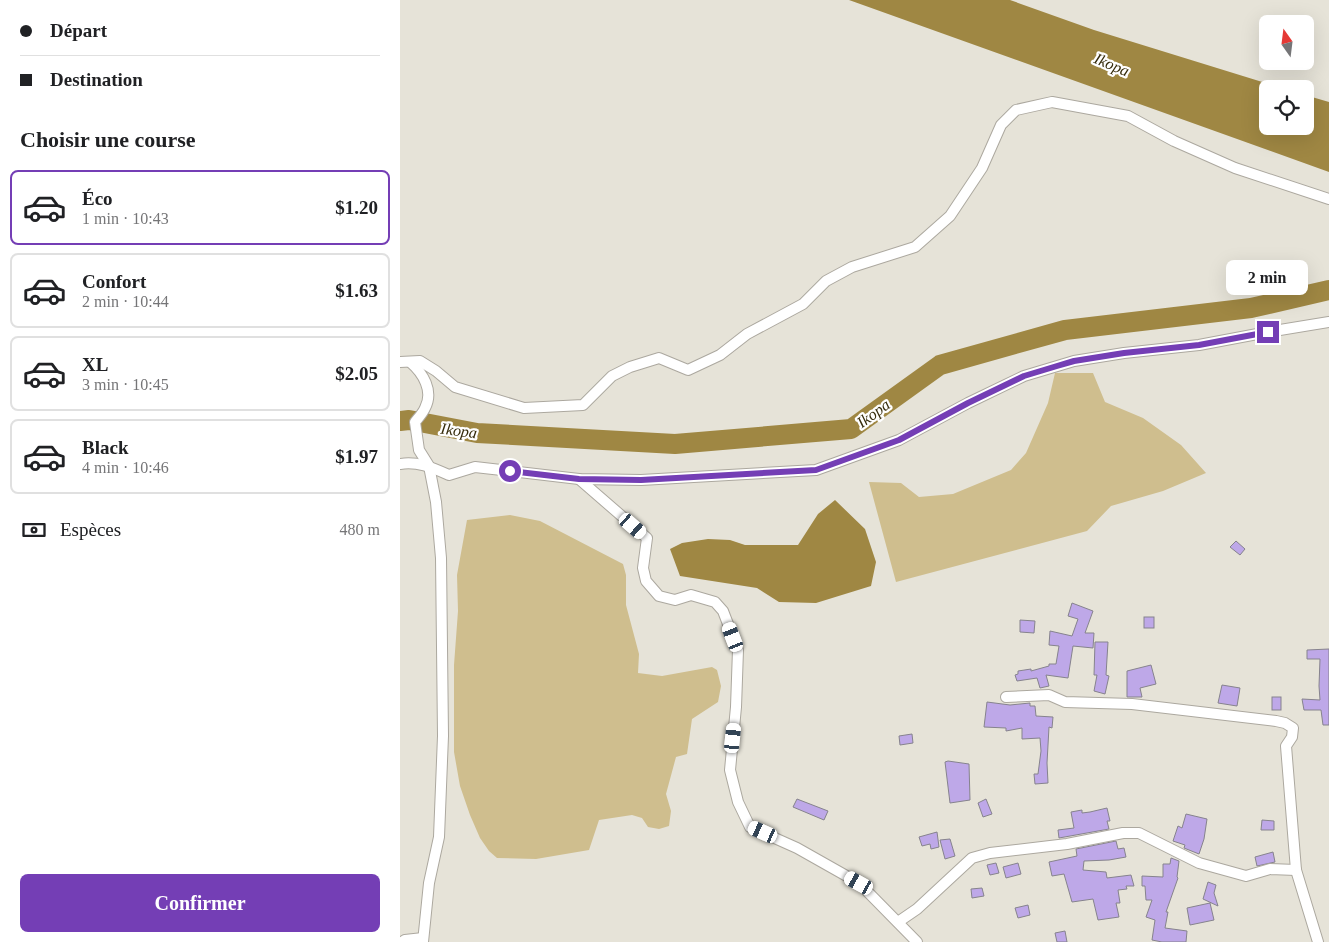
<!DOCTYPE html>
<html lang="fr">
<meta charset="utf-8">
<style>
:root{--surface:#fff;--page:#f6f6f6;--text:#202124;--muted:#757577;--line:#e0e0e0;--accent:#743eb5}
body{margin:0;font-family:"Times New Roman",serif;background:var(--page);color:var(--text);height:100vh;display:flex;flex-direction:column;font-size:19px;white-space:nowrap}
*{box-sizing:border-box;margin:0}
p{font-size:16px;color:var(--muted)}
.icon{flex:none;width:28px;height:28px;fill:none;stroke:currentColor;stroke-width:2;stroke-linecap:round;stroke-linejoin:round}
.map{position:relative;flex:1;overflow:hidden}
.details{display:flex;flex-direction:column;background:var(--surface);width:400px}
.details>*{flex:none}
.banner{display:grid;align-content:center;height:110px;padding:0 20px;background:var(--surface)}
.needle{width:32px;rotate:346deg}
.fabs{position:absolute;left:859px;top:15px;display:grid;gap:10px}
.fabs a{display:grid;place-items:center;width:55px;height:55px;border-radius:8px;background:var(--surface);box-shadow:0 5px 20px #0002;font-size:25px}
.end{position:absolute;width:22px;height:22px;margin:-11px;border:6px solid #743eb5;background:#fff;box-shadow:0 0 0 2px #fff}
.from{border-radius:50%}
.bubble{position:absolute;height:35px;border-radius:8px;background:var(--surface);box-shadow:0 5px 20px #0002;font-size:16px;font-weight:700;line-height:35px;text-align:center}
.car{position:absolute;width:15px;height:30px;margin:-15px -8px;border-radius:6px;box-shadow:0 0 4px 1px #0007;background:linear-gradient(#fff 24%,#345 0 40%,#fff 0 76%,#345 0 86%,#fff 0)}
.banner b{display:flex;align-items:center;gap:18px;height:48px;font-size:19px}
.banner b+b{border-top:1px solid var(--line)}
.banner i{width:12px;height:12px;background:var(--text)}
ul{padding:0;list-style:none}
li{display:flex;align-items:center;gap:15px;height:75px;margin:0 10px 8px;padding:0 10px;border:2px solid var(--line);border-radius:8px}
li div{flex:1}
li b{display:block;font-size:19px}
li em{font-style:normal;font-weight:700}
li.on{border-color:var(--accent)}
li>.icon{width:45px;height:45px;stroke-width:1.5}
h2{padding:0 20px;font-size:22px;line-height:60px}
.pay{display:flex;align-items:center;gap:12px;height:55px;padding:0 20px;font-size:19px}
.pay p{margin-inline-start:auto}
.action{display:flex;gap:10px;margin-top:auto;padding:10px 20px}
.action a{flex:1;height:58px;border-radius:8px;background:var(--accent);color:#fff;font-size:20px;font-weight:700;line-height:58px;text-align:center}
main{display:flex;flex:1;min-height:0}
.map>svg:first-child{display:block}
.green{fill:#cfbe8e}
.water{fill:#9f8743}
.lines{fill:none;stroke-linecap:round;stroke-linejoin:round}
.river{stroke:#9f8743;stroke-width:20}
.building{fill:#bea8e8;stroke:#86838d}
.street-casing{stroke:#aca89f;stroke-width:12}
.street{stroke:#fff;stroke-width:10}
.route{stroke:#743eb5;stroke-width:6}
.labels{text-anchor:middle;stroke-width:4.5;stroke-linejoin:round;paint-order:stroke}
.water-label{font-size:16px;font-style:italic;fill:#362c0c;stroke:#fff}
</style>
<main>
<section class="details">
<div class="banner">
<b><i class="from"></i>Départ</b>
<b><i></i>Destination</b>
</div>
<h2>Choisir une course</h2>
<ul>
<li class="on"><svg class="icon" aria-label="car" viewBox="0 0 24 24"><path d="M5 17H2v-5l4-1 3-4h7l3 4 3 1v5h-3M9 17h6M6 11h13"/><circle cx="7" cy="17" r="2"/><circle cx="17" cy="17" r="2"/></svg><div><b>Éco</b><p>1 min · 10:43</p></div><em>$1.20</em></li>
<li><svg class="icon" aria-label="car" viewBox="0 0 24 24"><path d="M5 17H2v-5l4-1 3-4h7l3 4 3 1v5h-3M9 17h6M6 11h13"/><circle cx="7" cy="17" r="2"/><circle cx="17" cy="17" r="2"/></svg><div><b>Confort</b><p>2 min · 10:44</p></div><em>$1.63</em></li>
<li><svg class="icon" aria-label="car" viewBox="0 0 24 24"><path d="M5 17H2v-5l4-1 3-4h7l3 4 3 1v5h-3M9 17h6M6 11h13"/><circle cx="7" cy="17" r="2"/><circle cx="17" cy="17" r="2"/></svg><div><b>XL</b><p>3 min · 10:45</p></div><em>$2.05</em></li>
<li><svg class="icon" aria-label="car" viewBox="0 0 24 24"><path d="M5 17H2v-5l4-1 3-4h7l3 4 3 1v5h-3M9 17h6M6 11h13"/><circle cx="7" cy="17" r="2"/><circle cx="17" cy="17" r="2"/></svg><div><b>Black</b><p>4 min · 10:46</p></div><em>$1.97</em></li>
</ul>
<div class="pay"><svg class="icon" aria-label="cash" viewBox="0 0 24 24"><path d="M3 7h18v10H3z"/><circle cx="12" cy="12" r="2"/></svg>Espèces<p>480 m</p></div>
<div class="action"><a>Confirmer</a></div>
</section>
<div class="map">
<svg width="929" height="942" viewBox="0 0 929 942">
<rect width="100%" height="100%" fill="#e6e3d8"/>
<g class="green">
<path d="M655,373H693L705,402L743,418L781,445L806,473L763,491L711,506L687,531L496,582L469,482L501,483L519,497L553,494L611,470L626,453L648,403Z"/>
<path d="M110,515L140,521L223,564L226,575V605L239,654L238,673L262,676L312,667L317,670L321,686L318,702L292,719L287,754L276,757L266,794L271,811L269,826L259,829L248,827L242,818L232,815L199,820L189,850L136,859L97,858L89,851L80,838L70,815L60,786L54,752V665L58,611L57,575L67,520Z"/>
</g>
<g class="water">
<path d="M449,0H610L694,30L885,89H868V126H905V95L929,102V172Z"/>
<path d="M435,500L465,529L476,562L471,586L416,603L379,602L357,588L280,576L270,549L282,543L308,539L330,540L345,545H398L418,514Z"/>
</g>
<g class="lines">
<path class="river" d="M0,421L9,420L77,433L275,444L451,429L540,365L665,330L851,308L929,290"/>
</g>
<g class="building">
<path d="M836,541L845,549L840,555L830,547Z"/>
<path d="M672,603L693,611L685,633H694L693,648L673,646L668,678L646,675L649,686L640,688L637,678L617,681L615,675L618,674V671L631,669V671L649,666V664H656L659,646L649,645L650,631L672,636L678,619L668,616Z"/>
<rect x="744" y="617" width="10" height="11"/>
<path d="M620,620L635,621L634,633L620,632Z"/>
<path d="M695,642H708L706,675L709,676L705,694L694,691L697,675H694Z"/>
<path d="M929,649V725H923L921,710H904L902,699L920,700L919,686L920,659H907V650Z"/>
<path d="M751,665L756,684L740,688L742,697H727V671Z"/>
<path d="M822,685L840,688L837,706L818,703Z"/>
<rect x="872" y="697" width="9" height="13"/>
<path d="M587,702L610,705L630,703V706H635L636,716L653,717L652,728L649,727L647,763L648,783L635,784L634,774H638L641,751L640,738L622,739V728L606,731V728L584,727Z"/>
<path d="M512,734L513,743L500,745L499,736Z"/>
<path d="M548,761L569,764L570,800L550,803L545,762Z"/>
<path d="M397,799L428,811L424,820L393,807Z"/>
<path d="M586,799L592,814L583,817L578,803Z"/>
<path d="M707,808L710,821H707L709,829L659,838L658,830L674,828L671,812L682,810V813L690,812Z"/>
<path d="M786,814L807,819L804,839L799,854L784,848L785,845L773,841L778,826L782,828Z"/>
<path d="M862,820L874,821V830H861Z"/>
<path d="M537,832L539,847L531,849L530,844L522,846L519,837Z"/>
<path d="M550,839L555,856L545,859L540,840Z"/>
<path d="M716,841L718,849L724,848L726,857L709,860L684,861L683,870L706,872L707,878L731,875L734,886H726L727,889L718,890L720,903H716L719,917L698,920L693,899L672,902L664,874L652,876L649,862L677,856L676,849Z"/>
<path d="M873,852L875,862L857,866L855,857Z"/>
<path d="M771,858L779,861L777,877L778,878L766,912H768L765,928L787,931L786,942H762L752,940L755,920L746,917L752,900H746L745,886H742V876L763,877V864H770Z"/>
<path d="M596,863L599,873L590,875L587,865Z"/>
<path d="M618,863L621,874L606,878L603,867Z"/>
<path d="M808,882L816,885L814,893L818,906L803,899Z"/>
<path d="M582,888L584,896L572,898L571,889Z"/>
<path d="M810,903L814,920L790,925L787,908Z"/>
<path d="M628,905L630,915L618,918L615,908Z"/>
<path d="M665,931L667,942H657L655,933Z"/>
</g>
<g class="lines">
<g class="street-casing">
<g id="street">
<path d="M0,362L20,361L36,371L55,387L124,408L183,405L212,376L230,367L259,358L288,370L320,355L347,334L403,304L426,281L452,267L515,247L550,216L582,168L601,125L616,110L652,102L728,116L774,141L835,168L929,199"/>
<path d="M10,362C23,373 34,391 25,408C23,413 19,417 15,422L19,450L29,466L36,502L41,558L43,736L39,837L29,883L23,942"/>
<path d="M0,464C18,461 33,468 49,475L75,467L179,479L241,480L416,470L499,440L568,403L624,376L674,361L724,353L799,345L868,332L929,322"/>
<path d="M179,479L247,538L243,568L246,581L259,596L275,600L291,595L315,602L323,611L338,650L336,707L330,770L338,802L350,827L397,848L459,883L517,942"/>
<path d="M606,697L649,695L665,702L732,704L876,721L885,723L893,728L892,737L886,746L896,870L918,942"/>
<path d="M498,922L517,909L572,858L590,853L667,844L723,833H739L799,863L846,876L870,869L896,870"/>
<path d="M2,942L5,940L23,938"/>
</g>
</g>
<use href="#street" class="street"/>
</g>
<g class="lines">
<path class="route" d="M110,471L179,479L241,480L416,470L499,440L568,403L624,376L657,366L674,361L724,353L799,345L868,332"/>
</g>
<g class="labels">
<g class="water-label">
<text transform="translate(712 64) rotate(23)" y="6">Ikopa</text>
<text transform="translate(473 413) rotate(-36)" y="6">Ikopa</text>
<text transform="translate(59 430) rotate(8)" y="6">Ikopa</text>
</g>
</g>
</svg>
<div class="fabs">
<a><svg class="needle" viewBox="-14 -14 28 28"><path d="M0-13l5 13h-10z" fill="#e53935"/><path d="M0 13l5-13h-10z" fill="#757577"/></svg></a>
<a><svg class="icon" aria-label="locate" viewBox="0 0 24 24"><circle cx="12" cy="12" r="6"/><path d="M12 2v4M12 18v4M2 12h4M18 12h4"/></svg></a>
</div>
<i class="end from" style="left:110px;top:471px"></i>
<i class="end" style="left:868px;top:332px"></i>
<div class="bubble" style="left:826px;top:260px;width:82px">2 min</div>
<i class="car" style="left:233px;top:526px;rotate:131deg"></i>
<i class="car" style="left:333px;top:637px;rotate:339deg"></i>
<i class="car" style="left:333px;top:738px;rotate:6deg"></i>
<i class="car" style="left:363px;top:832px;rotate:294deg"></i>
<i class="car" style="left:459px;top:883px;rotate:299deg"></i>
</div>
</main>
